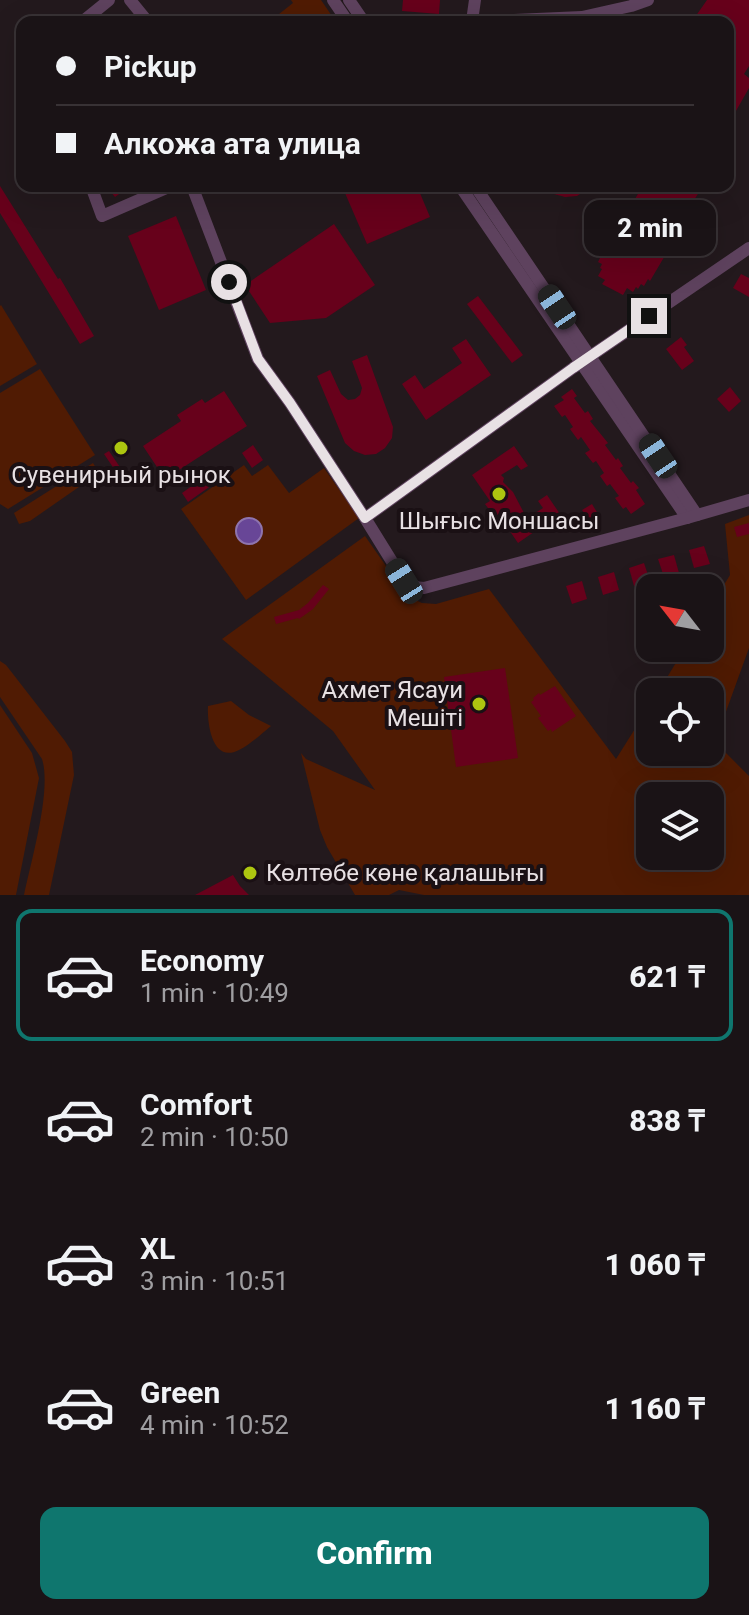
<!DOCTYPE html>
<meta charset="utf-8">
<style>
:root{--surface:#1a1316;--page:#272023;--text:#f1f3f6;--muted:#9f9ea1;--line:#383235;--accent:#0f766e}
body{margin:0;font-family:Roboto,sans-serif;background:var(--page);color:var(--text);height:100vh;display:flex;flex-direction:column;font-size:30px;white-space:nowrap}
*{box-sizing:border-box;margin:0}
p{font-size:26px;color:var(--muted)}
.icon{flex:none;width:44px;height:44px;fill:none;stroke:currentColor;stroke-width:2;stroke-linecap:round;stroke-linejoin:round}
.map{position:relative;height:895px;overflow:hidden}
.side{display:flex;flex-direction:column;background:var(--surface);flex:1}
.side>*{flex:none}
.guide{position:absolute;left:16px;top:16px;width:718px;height:176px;border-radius:16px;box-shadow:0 8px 32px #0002,0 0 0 2px var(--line);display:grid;align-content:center;height:176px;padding:0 40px;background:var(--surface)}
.needle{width:52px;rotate:301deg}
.controls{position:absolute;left:636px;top:574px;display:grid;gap:16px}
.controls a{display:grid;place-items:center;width:88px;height:88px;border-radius:16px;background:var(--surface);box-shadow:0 8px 32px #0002,0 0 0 2px var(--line);font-size:40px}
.end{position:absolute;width:36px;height:36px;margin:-18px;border:10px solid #e8e1e4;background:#111;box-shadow:0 0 0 4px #111}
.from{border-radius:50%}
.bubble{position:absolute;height:56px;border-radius:16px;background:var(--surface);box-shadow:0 8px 32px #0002,0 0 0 2px var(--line);font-size:26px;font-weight:800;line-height:56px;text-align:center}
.car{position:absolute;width:24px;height:48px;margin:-24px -12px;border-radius:10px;box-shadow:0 0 6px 2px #0007;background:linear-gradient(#222 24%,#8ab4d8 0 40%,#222 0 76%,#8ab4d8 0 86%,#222 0)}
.guide b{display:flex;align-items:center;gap:28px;height:76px;font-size:30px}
.guide b+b{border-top:2px solid var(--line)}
.guide i{width:20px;height:20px;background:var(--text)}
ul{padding:14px 0 0;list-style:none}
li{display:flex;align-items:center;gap:24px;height:132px;margin:0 16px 12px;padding:0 24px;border:4px solid transparent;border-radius:16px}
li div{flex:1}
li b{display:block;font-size:30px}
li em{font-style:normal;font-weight:800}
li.selected{border-color:var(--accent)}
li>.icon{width:72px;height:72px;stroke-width:1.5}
.primary-button{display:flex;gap:16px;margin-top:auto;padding:16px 40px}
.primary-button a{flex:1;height:92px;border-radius:16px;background:var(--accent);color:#fff;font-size:32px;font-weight:800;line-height:92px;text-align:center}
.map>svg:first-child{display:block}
.green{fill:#501b03;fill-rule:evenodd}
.water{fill:#684697;stroke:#8e74ae;stroke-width:2}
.building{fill:#67011b}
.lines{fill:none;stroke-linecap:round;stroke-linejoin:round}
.minor{stroke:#5e425e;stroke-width:12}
.route{stroke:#e8e1e4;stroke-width:10}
.poi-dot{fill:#adc610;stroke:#1a1014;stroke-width:3}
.labels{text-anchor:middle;stroke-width:8;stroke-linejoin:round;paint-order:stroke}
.poi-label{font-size:24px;fill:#e8e1e4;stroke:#1a1014}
</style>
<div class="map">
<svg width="749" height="895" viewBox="0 0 749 895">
<rect width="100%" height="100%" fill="#23191d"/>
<g class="green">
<path d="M291,0H321L336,22H269L293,3Z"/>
<path d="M1,305L37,364L0,386V306Z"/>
<path d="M40,369L95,455L8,509L0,504V393Z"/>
<path d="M93,463L99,473L30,521L19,524L14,513Z"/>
<path d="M244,465L252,476L268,465L289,493L324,468L359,518L246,600L181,509Z"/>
<path d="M749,515V648L715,742L749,776V895H424L399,890L389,895H355L327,847L320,830L301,753L306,759L375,790L333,731L222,639L365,536L407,596L422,603L436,604L489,589L616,759L650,705V752H710V692H658L685,648H710V608L730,575L725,524ZM650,796H710V856H650Z"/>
<path d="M0,661L6,665L65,741L72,752L74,775L49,895H24C31,861 52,790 42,759L0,697Z"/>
<path d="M231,701L249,715L271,726C261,734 250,745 239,750C212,764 207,723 208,706Z"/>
<path d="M0,705L32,753L39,778L16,895H0Z"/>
</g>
<circle class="water" cx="249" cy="531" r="13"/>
<g class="building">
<path d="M403,0H440L439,14L402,11Z"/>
<path d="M707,0H749V66L744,74L749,78V88L728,125V67L735,55L728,52V22H696L693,20Z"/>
<path d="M0,186L58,279L60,278L94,336L80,344L0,213Z"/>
<path d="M106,186H130L115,197Z"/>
<path d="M342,186H417L430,217L367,244Z"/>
<path d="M543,186H592L577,196L565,197L554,194Z"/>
<path d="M639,186H696L701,189L669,240L673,242L650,281L648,279L644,286L641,284L638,289L636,287L633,292L627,288L623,295L602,284L605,280L598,276L602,269L600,268L602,264L598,262L602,254L600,253L626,205L630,208L639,192L637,191Z"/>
<path d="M176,216L206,290L159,310L128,236Z"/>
<path d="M334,224L375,285L326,318L270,323L245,285Z"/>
<path d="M741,274L749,278V297L733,288Z"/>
<path d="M478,296L523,355L512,363L467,304Z"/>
<path d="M681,337L687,345L684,347L694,361L682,370L666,349Z"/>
<path d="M466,339L491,375L426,420L402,384L415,375L424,389L462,363L452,348Z"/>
<path d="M367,355L393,427L392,438L385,448L376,454L365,455L354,451L345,443L317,376L330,370L341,394L348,400L355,399L360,395L362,388L352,361Z"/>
<path d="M730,387L741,401L729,412L717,399Z"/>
<path d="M572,389L577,396L574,398L585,413L588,411L593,419L590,421L608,443L605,445L616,460L618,458L623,466L620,468L631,483L633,481L639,488L636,490L645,504L631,514L626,507L623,509L615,498L619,496L610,484L607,486L600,476L604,473L596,461L593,463L585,453L590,450L581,437L578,440L570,429L573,427L565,415L562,417L554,406L564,400L561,397Z"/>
<path d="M224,391L247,426L165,479L143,446L181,421L177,415L202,399L205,403Z"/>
<path d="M253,445L263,460L252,468L242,453Z"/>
<path d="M514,446L528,466L521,470L517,465L501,475L504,478L503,482L513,492L524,513H527L529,517L543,508L538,501L547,495L560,514L518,543L500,517L496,519L485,504L490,501L472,475Z"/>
<path d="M109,451L126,476L121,479L104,454Z"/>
<path d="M206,476L212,485L188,502L182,493Z"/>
<path d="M592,504L598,514L589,520L582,510Z"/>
<path d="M749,523V534L737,537L734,527Z"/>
<path d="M704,546L710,564L694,568L689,550Z"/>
<path d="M674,555L679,573L664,577L658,559Z"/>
<path d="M644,563L650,581L634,586L629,568Z"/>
<path d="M614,572L619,590L603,595L598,577Z"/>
<path d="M582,581L587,599L572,604L566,586Z"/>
<path d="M323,585L329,589L313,609L299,619L298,618L276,624L274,617L299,610L308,603Z"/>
<path d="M505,668L518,758L456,767L444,677Z"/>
<path d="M555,686L576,716L552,732L551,729L548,731L538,718L541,716L531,702L534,700L533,698L539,693L540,695Z"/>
<path d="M233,875L240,886L249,895H195Z"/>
</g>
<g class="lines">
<g class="minor">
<path d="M130,0L148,22"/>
<path d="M333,0L348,22"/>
<path d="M349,0L364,22"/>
<path d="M472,21L475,0"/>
<path d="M82,22L109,0"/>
<path d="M469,22L582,17L631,6L648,0"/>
<path d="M91,186L102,216L171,186"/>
<path d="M192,186L258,359L290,403L365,518L573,368L749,248"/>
<path d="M460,186L687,518"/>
<path d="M475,186L697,515"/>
<path d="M365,518L404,581L414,587L424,588L687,518L749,500"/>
</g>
</g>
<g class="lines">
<path class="route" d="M229,282L258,359L290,403L365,518L573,368L649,316"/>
</g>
<g class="poi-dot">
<circle cx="121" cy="448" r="8"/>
<circle cx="499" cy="494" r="8"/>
<circle cx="479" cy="704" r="8"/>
<circle cx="250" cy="873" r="8"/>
</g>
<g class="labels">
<g class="poi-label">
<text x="121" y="483">Сувенирный рынок</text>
<text x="499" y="529">Шығыс Моншасы</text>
<text x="463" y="698" text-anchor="end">Ахмет Ясауи<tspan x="463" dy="28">Мешіті</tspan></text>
<text x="266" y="881" text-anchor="start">Көлтөбе көне қалашығы</text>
</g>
</g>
</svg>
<div class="controls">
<a><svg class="needle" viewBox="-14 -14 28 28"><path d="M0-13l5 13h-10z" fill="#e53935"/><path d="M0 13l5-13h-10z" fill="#9f9ea1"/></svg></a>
<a><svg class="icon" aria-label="locate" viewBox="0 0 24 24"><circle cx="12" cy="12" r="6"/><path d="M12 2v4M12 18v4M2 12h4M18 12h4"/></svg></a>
<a><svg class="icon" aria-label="layers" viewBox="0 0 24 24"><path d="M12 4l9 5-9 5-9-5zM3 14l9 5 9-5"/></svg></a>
</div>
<i class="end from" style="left:229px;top:282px"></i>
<i class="end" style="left:649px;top:316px"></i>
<div class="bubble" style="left:584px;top:200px;width:132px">2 min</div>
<i class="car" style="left:557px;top:307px;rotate:326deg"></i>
<i class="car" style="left:658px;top:456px;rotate:326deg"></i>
<i class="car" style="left:404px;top:581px;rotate:328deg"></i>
<div class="guide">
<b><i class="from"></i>Pickup</b>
<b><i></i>Алкожа ата улица</b>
</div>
</div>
<section class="side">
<ul>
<li class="selected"><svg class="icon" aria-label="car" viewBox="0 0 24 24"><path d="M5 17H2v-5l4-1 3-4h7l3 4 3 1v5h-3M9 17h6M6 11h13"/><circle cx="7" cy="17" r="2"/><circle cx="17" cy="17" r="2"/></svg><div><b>Economy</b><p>1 min · 10:49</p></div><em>621 ₸</em></li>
<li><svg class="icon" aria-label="car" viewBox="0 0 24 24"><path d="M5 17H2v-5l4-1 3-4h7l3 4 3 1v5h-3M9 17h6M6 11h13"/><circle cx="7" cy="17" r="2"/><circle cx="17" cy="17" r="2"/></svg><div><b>Comfort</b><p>2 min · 10:50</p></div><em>838 ₸</em></li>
<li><svg class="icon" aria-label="car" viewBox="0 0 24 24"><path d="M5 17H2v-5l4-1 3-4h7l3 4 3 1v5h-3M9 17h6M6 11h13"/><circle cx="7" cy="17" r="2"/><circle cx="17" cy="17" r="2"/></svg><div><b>XL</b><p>3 min · 10:51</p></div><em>1 060 ₸</em></li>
<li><svg class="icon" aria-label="car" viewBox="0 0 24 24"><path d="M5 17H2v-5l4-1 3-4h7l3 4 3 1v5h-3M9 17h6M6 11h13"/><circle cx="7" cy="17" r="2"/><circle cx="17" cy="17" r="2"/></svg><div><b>Green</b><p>4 min · 10:52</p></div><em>1 160 ₸</em></li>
</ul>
<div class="primary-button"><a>Confirm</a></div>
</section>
